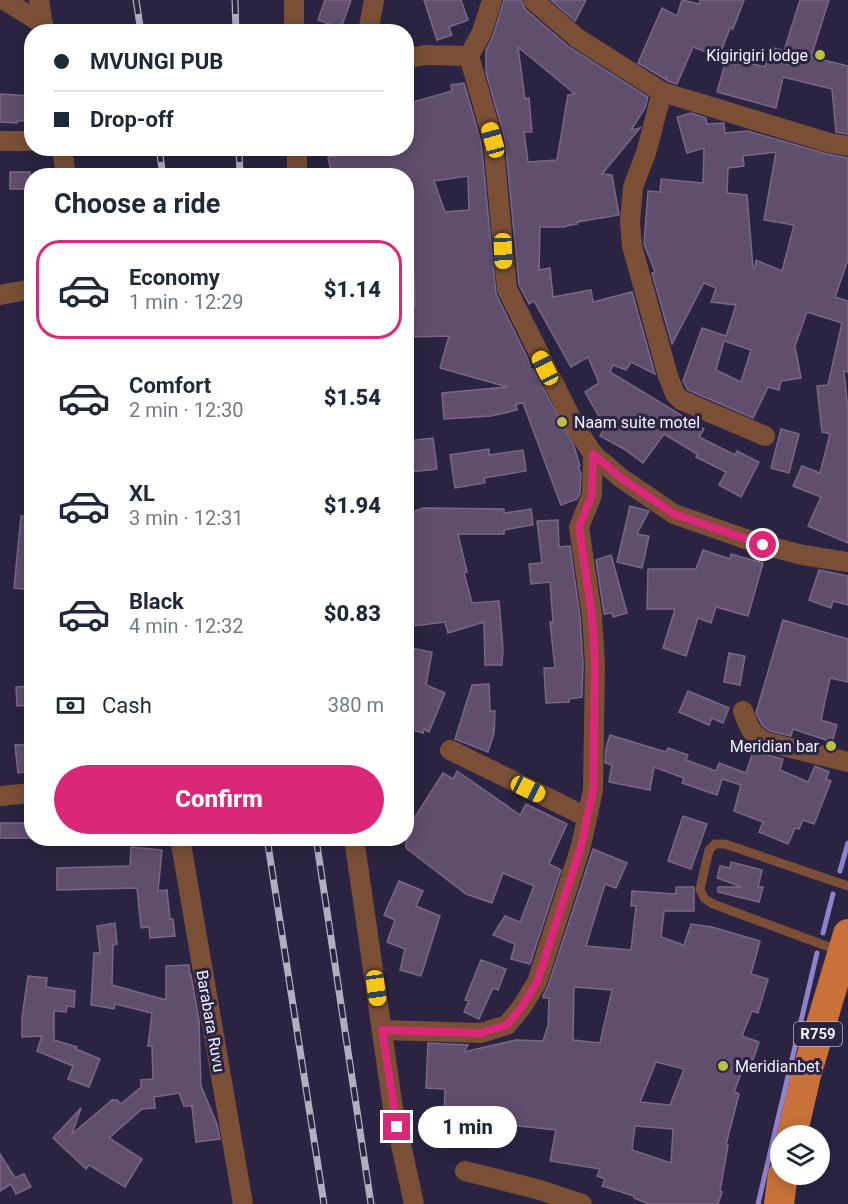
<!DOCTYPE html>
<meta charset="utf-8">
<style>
:root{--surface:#fff;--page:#f2f2f3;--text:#1f2937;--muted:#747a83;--line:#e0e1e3;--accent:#db2777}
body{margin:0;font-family:Roboto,sans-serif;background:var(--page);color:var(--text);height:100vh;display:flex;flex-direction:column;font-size:22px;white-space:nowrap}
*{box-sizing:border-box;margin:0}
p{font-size:20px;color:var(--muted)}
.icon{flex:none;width:33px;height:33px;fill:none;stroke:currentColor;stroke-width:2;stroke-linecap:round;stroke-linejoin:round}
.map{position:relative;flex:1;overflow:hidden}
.side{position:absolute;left:24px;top:168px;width:390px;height:678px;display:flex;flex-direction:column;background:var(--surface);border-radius:24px;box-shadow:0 3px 15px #0003}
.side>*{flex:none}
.top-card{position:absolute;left:24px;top:24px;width:390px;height:132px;border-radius:24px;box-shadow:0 3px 15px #0003;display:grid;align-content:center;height:132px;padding:0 30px;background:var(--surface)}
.buttons{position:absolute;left:770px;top:1125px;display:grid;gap:12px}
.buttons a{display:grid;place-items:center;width:60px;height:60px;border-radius:50%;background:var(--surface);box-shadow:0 3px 15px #0003;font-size:30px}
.end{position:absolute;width:27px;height:27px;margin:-14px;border:8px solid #db2777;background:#fff;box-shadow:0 0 0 3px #fff}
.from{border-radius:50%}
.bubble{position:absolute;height:42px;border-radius:21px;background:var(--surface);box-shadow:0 3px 15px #0003;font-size:20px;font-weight:800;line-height:42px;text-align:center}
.car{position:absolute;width:18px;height:36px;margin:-18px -9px;border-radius:8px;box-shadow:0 0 4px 2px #0007;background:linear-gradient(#f5c518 24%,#345 0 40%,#f5c518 0 76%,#345 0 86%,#f5c518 0)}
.top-card b{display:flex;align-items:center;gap:21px;height:57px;font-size:22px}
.top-card b+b{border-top:2px solid var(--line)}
.top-card i{width:15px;height:15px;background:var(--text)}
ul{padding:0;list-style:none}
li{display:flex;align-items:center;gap:18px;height:99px;margin:0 12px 9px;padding:0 18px;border:3px solid transparent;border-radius:24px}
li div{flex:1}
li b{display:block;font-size:22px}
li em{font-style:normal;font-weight:800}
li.active{border-color:var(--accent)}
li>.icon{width:54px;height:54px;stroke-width:1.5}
h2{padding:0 30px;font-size:27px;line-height:72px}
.pay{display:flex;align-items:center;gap:15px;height:66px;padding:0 30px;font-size:22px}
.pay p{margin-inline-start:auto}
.primary-button{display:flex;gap:12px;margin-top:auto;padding:12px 30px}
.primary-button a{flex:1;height:69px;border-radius:36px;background:var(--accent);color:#fff;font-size:24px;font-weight:800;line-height:69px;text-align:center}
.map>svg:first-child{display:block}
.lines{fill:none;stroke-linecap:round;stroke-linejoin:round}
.stream{stroke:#9180cb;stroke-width:5}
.building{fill:#604e6d;stroke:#7a6787;stroke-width:1.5;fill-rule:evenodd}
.lane{stroke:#7a4f36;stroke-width:9}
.street{stroke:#7a4f36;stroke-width:20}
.primary{stroke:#c87139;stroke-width:30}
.rail-casing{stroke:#b0aec0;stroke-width:7}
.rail{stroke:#2a2442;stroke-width:4.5;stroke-dasharray:14;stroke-linecap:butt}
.route{stroke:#db2777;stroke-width:8}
.poi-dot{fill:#bcbf44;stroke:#2a2442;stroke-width:2}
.labels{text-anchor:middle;stroke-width:6;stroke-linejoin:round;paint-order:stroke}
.shield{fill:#2a2442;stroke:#b7b4c6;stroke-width:1.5}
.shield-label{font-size:15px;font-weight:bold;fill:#f3f2fe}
.poi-label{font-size:16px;fill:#f3f2fe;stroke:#2a2442;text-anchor:end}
.street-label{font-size:16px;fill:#f3f2fe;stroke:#2a2442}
</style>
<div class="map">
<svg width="848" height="1204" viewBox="0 0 848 1204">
<rect width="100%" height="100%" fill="#2a2442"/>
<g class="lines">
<g class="stream">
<path d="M840,871L848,843"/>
<path d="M823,933L833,894"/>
<path d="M758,1204L817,953"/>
</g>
</g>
<g class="building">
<path d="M325,0H351L341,28L318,20Z"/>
<path d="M424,0H461L468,20L449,27L452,35L437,40Z"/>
<path d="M504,0H521L525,9L569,47L648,97L645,108L631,130L640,128L602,174L612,175L619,215L577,222V224L565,226V227H540L539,270L550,268L553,297L591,290L593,302L632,292L655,374L631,362L626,370L613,365L610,372L704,429L699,437L735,455L737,451L759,462L741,497L719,485L726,472L696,457L697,454L664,434L643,463L624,449L600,436L605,427L585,392L599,383L588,357L571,367L534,301L529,304L519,285L505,139L486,73V50L493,36ZM518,47L575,94L568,95L557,160L528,162L524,132H532L529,98L525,99Z"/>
<path d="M551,0H586L575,21Z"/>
<path d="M682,0L699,4L700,0H744L733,29L730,28L719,57L693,47L677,84L667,81L666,77L665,79L638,63L662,8L677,16Z"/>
<path d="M800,0H829L811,57L848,66V134L836,132L832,89L783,77L776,108L717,92L727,57L765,67L770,47L784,51Z"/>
<path d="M464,83L481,142L496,294L528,359L531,369H533L574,446L580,466L578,467L581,473L580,493L577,499L561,505L523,403L516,404L517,410L491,416L444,419L442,393L507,387L440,368L449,336L406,337V307L415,308L414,272L408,273L406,176H332L328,157L364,150L363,148H406V104L452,91L451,85ZM468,176L469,210L445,212L434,181Z"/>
<path d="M0,94L32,96V121H17V123L0,122Z"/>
<path d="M691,113L706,118L707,124L724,123L725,133L748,131L827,154L848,158V260L835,297L848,301V372L844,371L848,410V543L808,526L821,497L793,486L802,466L820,473L830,434L822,432L817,386L828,385L842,323L807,312L795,346L801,378L781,381L779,390L768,387L753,418L688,390L683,381L702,328L726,336L736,305L711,302L716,288L704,283L672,344L652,273L655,272L644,244L648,191L660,192L661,179L703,183L704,148L687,153L677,117ZM776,152L764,220L794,225L782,271L756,260L755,268H753L747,195L727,193L728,168L744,166L743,156ZM724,341L751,350L741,382L716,370Z"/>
<rect x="10" y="172" width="20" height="17"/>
<path d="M781,429L799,434L789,473L771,468Z"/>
<path d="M433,438L437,469L410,472L407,441Z"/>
<path d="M489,449V455L523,450L526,471L484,478L485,483L455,488L450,455Z"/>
<path d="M630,506L649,511L637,534L649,536L642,568L617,562Z"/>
<path d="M424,508L504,509V513L531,509L533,525L504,530V534H458L467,572L464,573L472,603L499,601L503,649L502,665H485L484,622L448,633L445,622L406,627V514Z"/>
<path d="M21,516L32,517V590L14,588Z"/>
<path d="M558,520L559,547L570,546L580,617L583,664L582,697L569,699V702L546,703L544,668H555L550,622H553L550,582L531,584L529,564L542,563L537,521Z"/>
<path d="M703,550L730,559L731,554L763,563L748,616L716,607L711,623L698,618L686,656L663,648L675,609H647L648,569H696Z"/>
<path d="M611,555L627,613L613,617L612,613L604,614L596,560Z"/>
<path d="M819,570L848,576V605L833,601L831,608L809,600Z"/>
<path d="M783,620L848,639V682L830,678L821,720L837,725L832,742L793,729L791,736L770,731L762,725L756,713Z"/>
<path d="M406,647L432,652L426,685L445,693L429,732L424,729L423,733L406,728V687L413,670L406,669Z"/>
<path d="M729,653L745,656L740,685L724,682Z"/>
<path d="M489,684L490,711H495L494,733L488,752L455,739L472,685Z"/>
<path d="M32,686V705L17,706L16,687Z"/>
<path d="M688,691L729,708L723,723L712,718L709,725L679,712Z"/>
<path d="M610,735L666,752L668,748L688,755L686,760L716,771L719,763L746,773L754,749L763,754L783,759L780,770L808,782L815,766L829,772L826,779L831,781L814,824L803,820L799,829L795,828L788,844L759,832L763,822L734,811L741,785L722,779L717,795L682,783L684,778L654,767L650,790L609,782L612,765L605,763L606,748Z"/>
<path d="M32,744V771L18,773L15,745Z"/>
<path d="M457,771L520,815L526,804L567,824L549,864L561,870L530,964L511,959L515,944L493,935L505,916L520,922L534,886L503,873L492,903L466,894L406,848V831L443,773L453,779Z"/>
<path d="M683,816L707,824L691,869L668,861Z"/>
<rect x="0" y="823" width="32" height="15"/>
<path d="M131,847L162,850L158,891L167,890L170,919H173L175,936L150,938L149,927L141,928L137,888L57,890V868L130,866Z"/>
<path d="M593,849L627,863L616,888L605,884L586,946L631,950L636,906H631L632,891L676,894V887H694V911H664L661,937L684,945L691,924L712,927L760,941L751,974L768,979L758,1013L752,1011L742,1036L759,1042L753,1060L747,1058L734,1092L739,1094L726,1145H728L720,1191L722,1192L718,1204H649L634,1198V1196L602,1186L605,1179L597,1176L600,1169L550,1161L556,1130L444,1118L445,1089L426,1088L428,1043L468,1045L464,1052L516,1040L543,1041L548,1026L549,998H543V996L548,986ZM574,987L612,990L600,1043L573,1040ZM656,1062L684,1069L670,1105L640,1102ZM635,1126L673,1129L671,1163L632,1150Z"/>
<path d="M731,862L762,870L758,887H763L759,902L718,892V887H742L717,878L720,866L730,868Z"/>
<path d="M399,881L423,891L416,906L440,916L421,976L400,970L405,949L387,942L395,920L384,915Z"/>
<path d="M115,923L117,944L113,945L112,985L166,1000V966L189,965L190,976L191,975L199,1020L201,1086L217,1124L220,1139L196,1142L192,1107L194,1106H184L179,1093L154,1097L155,1108L142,1109L109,1138L142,1159L125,1187L89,1165L86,1169L53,1138L81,1108L72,1134L112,1100H117L121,1104L141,1087V1080L153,1079L152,1046H148L152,1013L115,1004L114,1009L91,1005L94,953H100L97,926Z"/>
<path d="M481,960L506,969L498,990L493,988L479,1019L464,1012L469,1001L465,1000Z"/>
<path d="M28,976L47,978L46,987L75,991L74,1007L67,1006L66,1012L54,1011V1040L77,1047L76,1049L100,1059L89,1087L68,1079L73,1066L37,1051L42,1036L22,1037V1017Z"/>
<path d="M0,1154L15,1178L24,1174L31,1187L16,1194L11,1184L0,1191Z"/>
</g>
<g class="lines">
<path class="lane" d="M840,951L713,904L704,898L700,889L709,850L715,844H725L848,886"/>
<g class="street">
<path d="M4,0L43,24"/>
<path d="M39,0L44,32"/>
<path d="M294,0V32"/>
<path d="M533,0L577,38L662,92L830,143L848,146"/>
<path d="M368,32L374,0"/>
<path d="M469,56L493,140L507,289L576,428L593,454L621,478L674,514L763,545L803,555L848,562"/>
<path d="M406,59L425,55L469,56L482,32L492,0"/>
<path d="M662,92L646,153L633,187L630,222L632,246L668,376L675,394L681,400L765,436"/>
<path d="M0,141H32"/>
<path d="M62,148L66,176"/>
<path d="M297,148V176"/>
<path d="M0,295L32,289"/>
<path d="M743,711C749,726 750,734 766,742L848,762"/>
<path d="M450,750L587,817"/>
<path d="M0,796L32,793"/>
<path d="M180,838L243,1204"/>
<path d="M354,838L393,1108L414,1204"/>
<path d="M382,1030L481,1033L507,1025L521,1008L537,982L581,846L593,790L595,664L592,616L579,527L592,495L593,454"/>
<path d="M465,1171L540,1190L582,1204"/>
</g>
<g class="primary">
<path d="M792,1136L806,1075L848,934"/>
<path d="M779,1204L783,1174"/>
</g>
<g class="rail-casing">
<g id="rail">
<path d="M136,0L141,32"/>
<path d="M235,0L236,32"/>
<path d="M159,148L163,176"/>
<path d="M239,148L240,176"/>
<path d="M267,838L324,1204"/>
<path d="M316,838L371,1204"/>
</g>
</g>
<use href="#rail" class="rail"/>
</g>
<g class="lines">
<path class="route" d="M397,1127L382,1030L481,1033L507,1025L521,1008L537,982L581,846L593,790L595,664L592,616L579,527L592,495L593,454L621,478L674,514L763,545"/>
</g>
<g class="poi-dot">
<circle cx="820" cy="55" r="6"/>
<circle cx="562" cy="422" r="6"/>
<circle cx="831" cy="746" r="6"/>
<circle cx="723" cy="1066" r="6"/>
</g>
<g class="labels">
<rect class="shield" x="794" y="1022" width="48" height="24" rx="4.5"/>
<g class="shield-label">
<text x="818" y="1039">R759</text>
</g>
<g class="poi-label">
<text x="808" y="61">Kigirigiri lodge</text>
<text x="574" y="428" text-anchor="start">Naam suite motel</text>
<text x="819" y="752">Meridian bar</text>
<text x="735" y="1072" text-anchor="start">Meridianbet</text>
</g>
<g class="street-label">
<text transform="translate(211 1021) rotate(80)" y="6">Barabara Ruvu</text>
</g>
</g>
</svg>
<div class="buttons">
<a><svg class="icon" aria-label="layers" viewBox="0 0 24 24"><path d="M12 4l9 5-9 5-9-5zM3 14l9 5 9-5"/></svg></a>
</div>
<i class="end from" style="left:763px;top:545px"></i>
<i class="end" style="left:397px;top:1127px"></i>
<div class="bubble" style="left:418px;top:1106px;width:99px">1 min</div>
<i class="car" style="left:493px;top:140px;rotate:344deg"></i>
<i class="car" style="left:503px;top:251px;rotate:178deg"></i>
<i class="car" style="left:545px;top:368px;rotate:333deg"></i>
<i class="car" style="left:528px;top:789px;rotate:116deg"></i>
<i class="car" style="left:376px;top:988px;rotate:172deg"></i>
<div class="top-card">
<b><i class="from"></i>MVUNGI PUB</b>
<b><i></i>Drop-off</b>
</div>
<section class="side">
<h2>Choose a ride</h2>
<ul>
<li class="active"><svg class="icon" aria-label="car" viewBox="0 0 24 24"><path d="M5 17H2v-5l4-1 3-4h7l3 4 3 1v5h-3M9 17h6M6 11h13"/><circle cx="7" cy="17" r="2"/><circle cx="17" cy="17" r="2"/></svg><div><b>Economy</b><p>1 min · 12:29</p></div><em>$1.14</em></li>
<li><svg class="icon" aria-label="car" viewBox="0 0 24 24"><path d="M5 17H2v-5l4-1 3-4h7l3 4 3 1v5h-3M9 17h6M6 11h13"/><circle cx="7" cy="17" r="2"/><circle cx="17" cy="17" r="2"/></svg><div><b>Comfort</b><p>2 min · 12:30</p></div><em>$1.54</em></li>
<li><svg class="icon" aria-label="car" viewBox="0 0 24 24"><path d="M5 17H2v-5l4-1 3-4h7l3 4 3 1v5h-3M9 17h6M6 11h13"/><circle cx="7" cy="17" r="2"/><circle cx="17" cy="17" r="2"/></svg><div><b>XL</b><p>3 min · 12:31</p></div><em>$1.94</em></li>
<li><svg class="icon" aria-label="car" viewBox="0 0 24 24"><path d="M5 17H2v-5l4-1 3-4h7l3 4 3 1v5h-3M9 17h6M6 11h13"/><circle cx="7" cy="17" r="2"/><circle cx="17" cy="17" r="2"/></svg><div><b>Black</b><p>4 min · 12:32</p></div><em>$0.83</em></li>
</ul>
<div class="pay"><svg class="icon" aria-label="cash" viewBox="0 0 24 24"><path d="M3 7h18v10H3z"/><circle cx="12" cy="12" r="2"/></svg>Cash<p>380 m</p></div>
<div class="primary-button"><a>Confirm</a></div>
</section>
</div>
